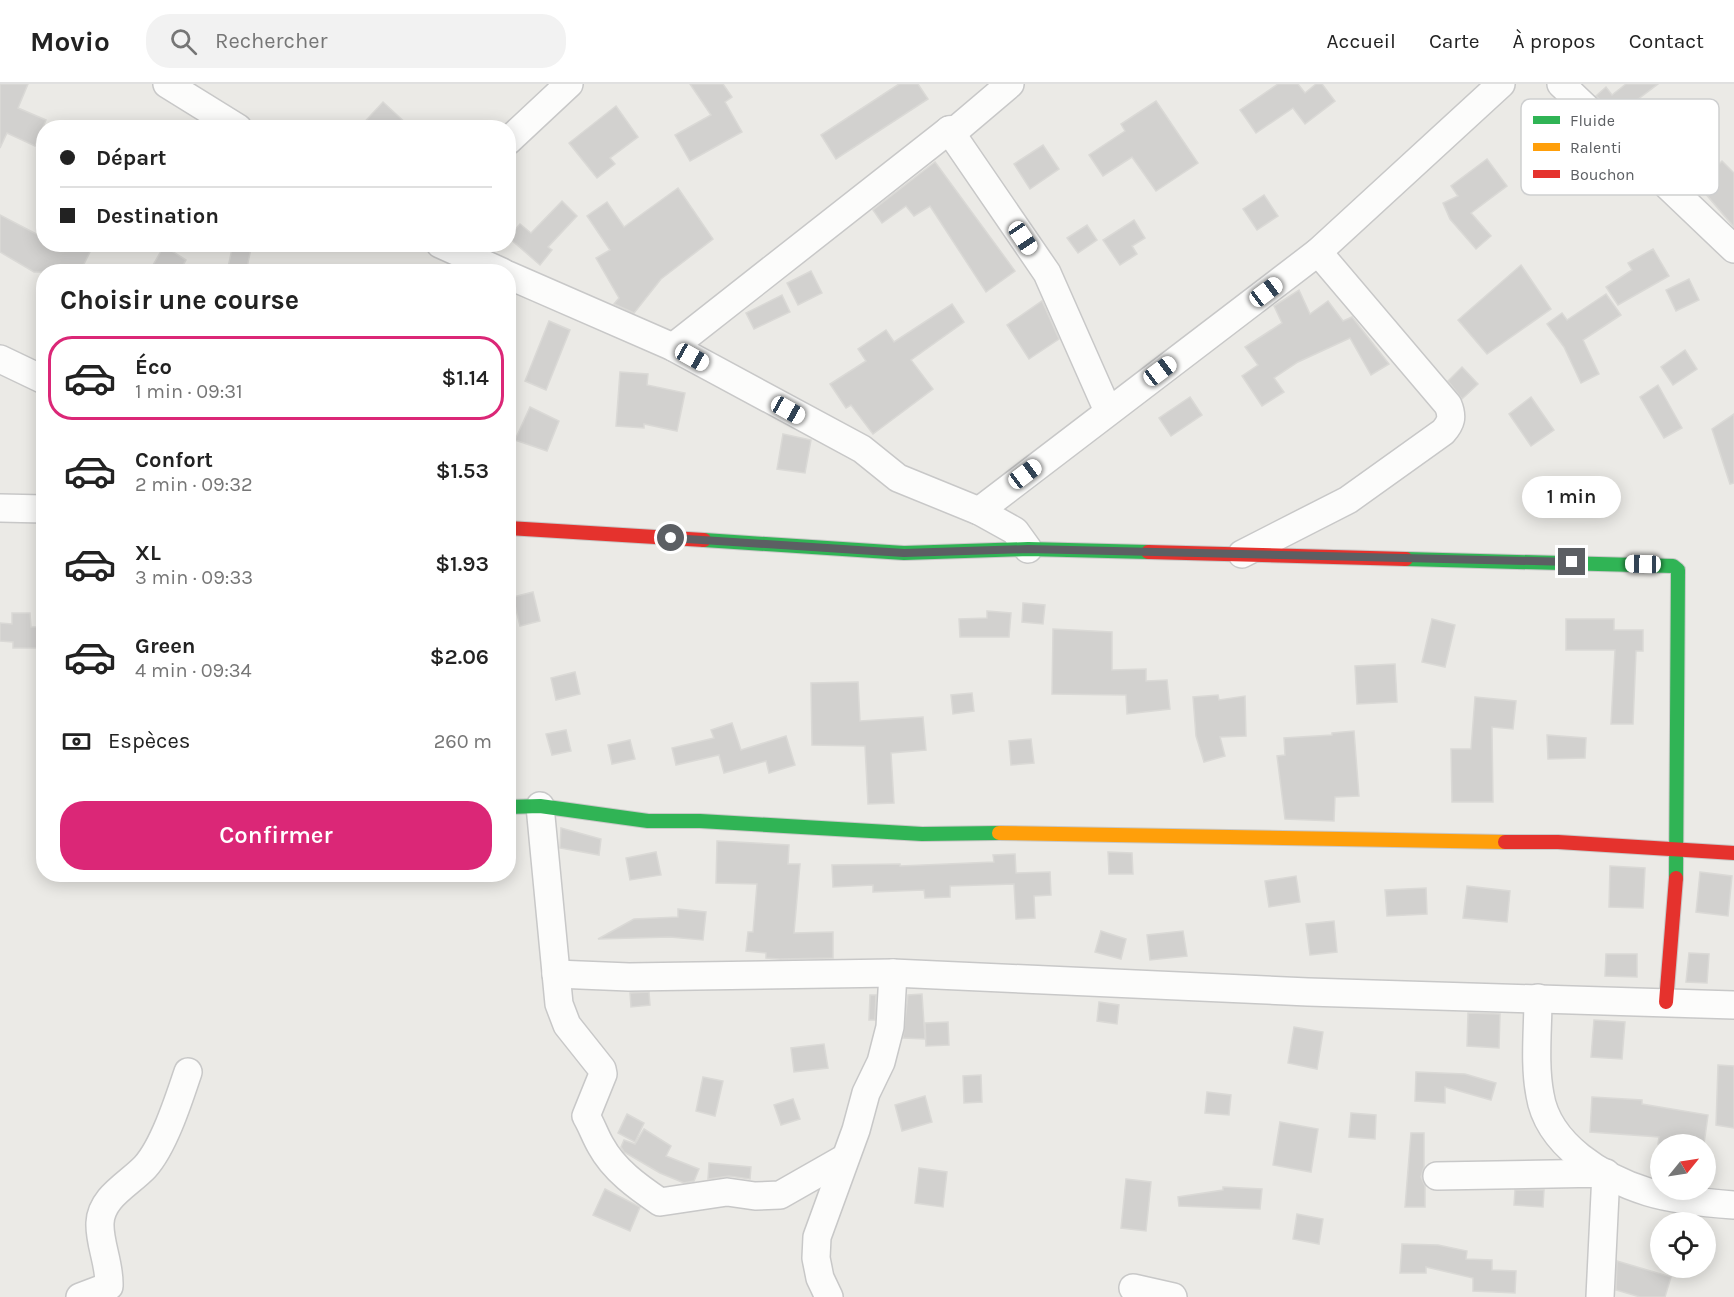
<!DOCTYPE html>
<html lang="fr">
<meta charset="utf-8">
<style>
:root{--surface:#fff;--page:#f2f2f2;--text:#222;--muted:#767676;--line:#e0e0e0;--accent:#db2777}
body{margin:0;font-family:Karla,sans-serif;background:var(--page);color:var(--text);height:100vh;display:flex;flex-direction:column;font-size:22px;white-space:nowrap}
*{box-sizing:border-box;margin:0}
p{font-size:20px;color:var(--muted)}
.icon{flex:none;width:33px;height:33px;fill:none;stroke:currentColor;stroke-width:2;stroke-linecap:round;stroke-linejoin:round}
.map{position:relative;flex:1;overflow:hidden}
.drawer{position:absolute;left:36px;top:180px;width:480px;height:618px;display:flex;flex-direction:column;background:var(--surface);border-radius:24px;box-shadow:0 3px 15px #0003}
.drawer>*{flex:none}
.top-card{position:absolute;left:36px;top:36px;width:480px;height:132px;border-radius:24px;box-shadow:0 3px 15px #0003;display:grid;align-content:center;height:132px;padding:0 24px;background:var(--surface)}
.needle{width:39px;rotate:60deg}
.buttons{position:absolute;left:1650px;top:1050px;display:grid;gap:12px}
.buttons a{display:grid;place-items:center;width:66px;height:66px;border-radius:50%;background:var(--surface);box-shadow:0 3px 15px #0003;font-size:30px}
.end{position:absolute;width:27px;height:27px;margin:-14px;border:8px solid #5c5f63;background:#fff;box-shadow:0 0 0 3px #fff}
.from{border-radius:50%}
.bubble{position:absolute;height:42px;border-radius:21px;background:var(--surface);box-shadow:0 3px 15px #0003;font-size:20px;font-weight:600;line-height:42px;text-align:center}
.car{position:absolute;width:18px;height:36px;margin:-18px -9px;border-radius:8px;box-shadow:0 0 4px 2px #0007;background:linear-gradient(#fff 24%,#345 0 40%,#fff 0 76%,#345 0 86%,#fff 0)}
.top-card b{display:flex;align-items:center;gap:21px;height:57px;font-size:22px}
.top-card b+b{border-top:2px solid var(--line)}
.top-card i{width:15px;height:15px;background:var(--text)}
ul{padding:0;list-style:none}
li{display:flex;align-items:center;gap:18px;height:84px;margin:0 12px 9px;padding:0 12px;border:3px solid transparent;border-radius:24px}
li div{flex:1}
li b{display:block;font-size:22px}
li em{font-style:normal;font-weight:600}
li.selected{border-color:var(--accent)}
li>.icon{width:54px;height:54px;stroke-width:1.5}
h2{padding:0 24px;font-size:27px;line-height:72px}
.pay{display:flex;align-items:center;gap:15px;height:66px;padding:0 24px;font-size:22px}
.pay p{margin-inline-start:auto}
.action{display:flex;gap:12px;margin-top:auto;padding:12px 24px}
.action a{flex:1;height:69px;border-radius:24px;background:var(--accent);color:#fff;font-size:24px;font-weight:600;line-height:69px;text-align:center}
header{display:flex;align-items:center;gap:36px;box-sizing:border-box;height:84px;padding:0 30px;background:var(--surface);border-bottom:2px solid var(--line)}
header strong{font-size:28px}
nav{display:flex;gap:33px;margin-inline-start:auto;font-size:21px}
.search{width:420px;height:54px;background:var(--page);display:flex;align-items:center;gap:15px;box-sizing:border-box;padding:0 21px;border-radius:24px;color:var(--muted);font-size:22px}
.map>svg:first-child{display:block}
.building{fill:#d2d1cf;stroke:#dad9d6;stroke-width:1.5}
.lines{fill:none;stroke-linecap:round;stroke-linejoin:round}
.street-casing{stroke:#c8c8c8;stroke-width:30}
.fast-casing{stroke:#c8c8c7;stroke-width:16}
.slow-casing{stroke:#c8c8c7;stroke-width:16}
.jam-casing{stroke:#c8c8c7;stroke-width:16}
.street{stroke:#fcfcfb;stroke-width:27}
.fast{stroke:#30b455;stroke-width:14}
.slow{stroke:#ff9f0a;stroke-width:14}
.jam{stroke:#e5322d;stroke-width:14}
.route{stroke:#5c5f63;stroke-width:8}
.key{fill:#fff;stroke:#cecfd0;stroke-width:1.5}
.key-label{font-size:16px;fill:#5c5f63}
</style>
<header>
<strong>Movio</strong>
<div class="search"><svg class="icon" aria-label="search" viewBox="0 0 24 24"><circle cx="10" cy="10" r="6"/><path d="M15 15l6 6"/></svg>Rechercher</div>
<nav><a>Accueil</a><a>Carte</a><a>À propos</a><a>Contact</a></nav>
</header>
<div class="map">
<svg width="1734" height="1213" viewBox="0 0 1734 1213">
<rect width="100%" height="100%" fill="#ebeae6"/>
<g class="building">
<path d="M0,0H28L18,24L46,36L35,62L7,49L0,64Z"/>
<path d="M690,0H723L732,13L725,18L742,48L690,77L675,51L711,31Z"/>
<path d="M899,0H918L928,15L836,75L821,51Z"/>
<path d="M1278,0H1298L1305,9L1316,0H1322L1335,17L1305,40L1293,24L1256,49L1240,26Z"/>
<path d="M1626,0H1658L1617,31L1596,12L1606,3L1612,11Z"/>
<path d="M1156,17L1198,79L1156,107L1132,73L1103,92L1089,71L1125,47L1121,40Z"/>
<path d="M383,18L411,44H359Z"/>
<path d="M616,22L638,53L610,74L615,80L597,94L569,59Z"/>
<path d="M1043,61L1059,85L1030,105L1014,80Z"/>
<path d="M1487,75L1507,102L1471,129L1491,152L1476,165L1450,135L1443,119L1458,112L1451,102Z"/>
<path d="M1722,77L1734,89V143L1698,101Z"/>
<path d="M935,78L1015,187L986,208L930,122L914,132L906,122L882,139L873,126Z"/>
<path d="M678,104L713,155L661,195L634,229L614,220L619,214L596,174L610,166L587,132L607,118L624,143Z"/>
<path d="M1264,111L1278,132L1257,146L1243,125Z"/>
<path d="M562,117L577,132L548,163L552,166L540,181L508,153L520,140L531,149Z"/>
<path d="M0,131L44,154V160H94L80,188H34L0,168Z"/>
<path d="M1134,136L1145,154L1132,162L1137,170L1120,181L1103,156Z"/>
<path d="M1087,141L1097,156L1078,169L1067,154Z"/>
<path d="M233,160H252L246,188H227Z"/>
<path d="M164,162L186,176L179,188H149Z"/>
<path d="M1653,165L1669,192L1618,221L1606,203L1632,186L1628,179Z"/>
<path d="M1521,181L1551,225L1487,270L1458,236Z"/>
<path d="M811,187L822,209L798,221L787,199Z"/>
<path d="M1689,195L1699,216L1676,227L1666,206Z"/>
<path d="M1299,206L1310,230L1328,217L1343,237L1352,233L1389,280L1371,291L1350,254L1298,278L1274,294L1284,308L1262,322L1242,292L1258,281L1245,263L1282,239L1274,222Z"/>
<path d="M1606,210L1621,231L1583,256L1599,290L1581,299L1564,263L1547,240L1562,229L1567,236Z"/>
<path d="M782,211L790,228L754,245L746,229Z"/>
<path d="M1042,217L1059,255L1029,275L1007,241Z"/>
<path d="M952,220L964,238L911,276L933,305L873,350L851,321L846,324L830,300L866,277L858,265L886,246L894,258Z"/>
<path d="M549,237L570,246L546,306L525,297Z"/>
<path d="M1685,266L1697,285L1673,301L1661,283Z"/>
<path d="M1462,283L1478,300L1462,315L1448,297Z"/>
<path d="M620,288L648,290L647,301L685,309L677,347L644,340V344L616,342Z"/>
<path d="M1658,301L1682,344L1664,354L1640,313Z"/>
<path d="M1190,313L1202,331L1171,352L1159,334Z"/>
<path d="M1531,313L1554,346L1531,362L1509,330Z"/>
<path d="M530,323L559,337L547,367L515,356Z"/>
<path d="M1734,330V399L1730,400L1712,345Z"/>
<path d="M783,350L811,356L805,389L777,385Z"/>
<path d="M533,508L540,537L520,542L513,513Z"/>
<path d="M1023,519L1045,521L1043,540L1022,538Z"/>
<path d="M987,527L1011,529L1009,553H960L959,535L987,534Z"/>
<path d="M12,529H30L31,543H40L41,564H13V558L0,557V539L12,540Z"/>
<path d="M1432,535L1455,541L1445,583L1422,578Z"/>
<path d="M1566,535H1614V546H1643V567H1636L1633,640H1611L1615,566H1566Z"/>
<path d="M1053,545L1112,548V586L1146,585V597L1167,596L1170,625L1127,630L1126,611L1052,610Z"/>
<path d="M1395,580L1397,618L1357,620L1355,582Z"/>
<path d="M575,588L580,610L556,616L551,594Z"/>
<path d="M858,598L860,637L923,633L926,666L891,669L894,719L868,720L865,662L812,661L811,599Z"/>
<path d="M972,609L974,627L953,630L951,611Z"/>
<path d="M1218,611L1219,616L1245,612L1246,652L1220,653L1225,672L1204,678L1196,652L1193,613Z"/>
<path d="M1475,613L1516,617L1513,645L1492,643L1493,718H1452L1451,665H1471Z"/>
<path d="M732,639L741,666L786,652L795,681L769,689L766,677L724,689L719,671L676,681L672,664L714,654L711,646Z"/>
<path d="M566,646L571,667L552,671L546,650Z"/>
<path d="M1354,647L1359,712L1335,713L1334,737L1285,735L1277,672L1285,671L1284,654L1332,651V649Z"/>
<path d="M1547,651L1586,654L1585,674L1548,675Z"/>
<path d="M1031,655L1034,679L1011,681L1009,657Z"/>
<path d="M630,656L635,675L612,680L608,661Z"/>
<path d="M561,744L601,755L599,771L560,764Z"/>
<path d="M717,757L789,761L788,780H800L794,849L833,848V874L780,875L766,874V869L746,867L748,848H753L757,800L716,799Z"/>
<path d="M656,768L661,791L630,796L626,774Z"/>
<path d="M1108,768L1132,769L1133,790H1109Z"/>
<path d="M1015,770L1016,789L1050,788L1051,811L1034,812L1035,834L1016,835L1014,800L950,802V813L925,814L924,806L873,808V801L833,803L832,781L900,780V782L994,778L993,771Z"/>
<path d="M1610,782L1645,784L1643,824L1609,823Z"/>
<path d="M1700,788L1732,792L1728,832L1696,828Z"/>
<path d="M1296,792L1300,818L1269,823L1265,797Z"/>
<path d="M1467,802L1510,807L1507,838L1463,834Z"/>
<path d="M1426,804L1427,830L1387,832L1385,806Z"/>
<path d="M678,825L706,828L703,856L670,853L598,855L634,835L678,833Z"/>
<path d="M1334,837L1337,868L1310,871L1306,840Z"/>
<path d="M1101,847L1126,855L1121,875L1095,868Z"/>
<path d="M1183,847L1187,872L1150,876L1147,851Z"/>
<path d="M1689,869L1709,870L1707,899L1686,898Z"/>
<path d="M1606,870H1637V893L1605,892Z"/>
<path d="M649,908L650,921L631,923L630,909Z"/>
<path d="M922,910L925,955L903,954L908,911Z"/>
<path d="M870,911H876L875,936H869Z"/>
<path d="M1099,918L1119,921L1117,940L1097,937Z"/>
<path d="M1468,929L1500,930L1499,964L1467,962Z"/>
<path d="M1594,936L1625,938L1622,975L1591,973Z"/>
<path d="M948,938L949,961L926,962L925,939Z"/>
<path d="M1294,943L1323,948L1317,985L1288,979Z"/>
<path d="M824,960L828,984L794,988L791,964Z"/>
<path d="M1718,981L1734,982V1044L1716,1041Z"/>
<path d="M1416,988L1465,990L1496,999L1491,1016L1445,1003V1019L1415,1017Z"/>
<path d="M981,991L982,1018L964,1019L963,992Z"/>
<path d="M703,993L723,997L715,1032L696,1027Z"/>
<path d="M1207,1008L1231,1011L1229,1031L1205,1029Z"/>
<path d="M925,1012L932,1038L902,1047L895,1021Z"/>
<path d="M1592,1013L1642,1016V1020L1708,1031L1704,1060H1658L1659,1053L1590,1048Z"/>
<path d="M793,1015L800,1035L781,1041L774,1021Z"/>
<path d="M1351,1029L1376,1031L1375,1055L1349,1053Z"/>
<path d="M627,1030L644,1039L635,1058L618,1049Z"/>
<path d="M1280,1038L1318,1045L1311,1088L1273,1081Z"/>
<path d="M644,1045L671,1062L666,1072L699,1085L694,1097L684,1099L660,1089L624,1068L621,1063L624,1056L635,1060Z"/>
<path d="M1411,1049H1424V1083L1421,1093L1425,1102V1123H1405Z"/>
<path d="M709,1079L751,1083L750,1095L729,1092L708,1095Z"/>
<path d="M919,1084L947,1088L943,1123L915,1119Z"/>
<path d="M1126,1095L1151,1098L1146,1147L1121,1144Z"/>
<path d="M1223,1103L1262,1105L1260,1125L1179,1122L1178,1113L1223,1106Z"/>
<path d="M605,1105L640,1123L630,1147L593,1131Z"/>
<path d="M1515,1106H1544L1543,1123L1514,1121Z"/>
<path d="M1297,1130L1323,1135L1319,1160L1293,1155Z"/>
<path d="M1402,1160L1438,1161L1467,1167L1466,1175L1492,1176V1186L1516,1187L1515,1209L1473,1207V1194L1426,1183V1189H1400Z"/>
<path d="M1617,1177L1671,1193L1665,1213H1640L1616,1206Z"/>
</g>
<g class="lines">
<g class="street-casing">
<g id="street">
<path d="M167,0L238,44"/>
<path d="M1561,0L1734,165"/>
<path d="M949,46L1047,189L1108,327"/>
<path d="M508,57L569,0"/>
<path d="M440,160L502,188"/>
<path d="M508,191L673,263L862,365L898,394L979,427L1015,447L1028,465"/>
<path d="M673,263L949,46L957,45L1010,0"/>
<path d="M0,275L44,296"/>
<path d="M0,424L44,425"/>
<path d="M979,427L1318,168L1501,0"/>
<path d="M1242,470L1348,416L1443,348C1451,339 1453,333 1448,321L1318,168"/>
<path d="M540,722L559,920L567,941L602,985L603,990L586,1032C592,1042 595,1052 601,1062C614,1086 638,1103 660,1118L727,1108L755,1112L780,1111L845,1074"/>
<path d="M556,890L629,893L893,889L1308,908L1734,921"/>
<path d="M1538,914C1538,945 1534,980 1540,1011C1548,1061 1603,1094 1648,1108C1674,1116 1706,1119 1734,1121"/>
<path d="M1437,1092L1606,1089L1600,1213"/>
<path d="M1133,1204L1173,1213"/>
<path d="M80,1213L109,1202C110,1180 99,1159 100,1139C101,1113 129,1100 145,1083C164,1062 179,1015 188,988"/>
<path d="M829,1213L820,1194L816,1174L817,1153L856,1046L866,1009L881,978L890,943L893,889"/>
</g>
</g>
<g class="fast-casing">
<g id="fast">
<path d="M704,456L904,469L1028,465L1148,468"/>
<path d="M1406,475L1673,482L1678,486L1676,794"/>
<path d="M508,723L540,722L648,737H700L922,750L999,749"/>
</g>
</g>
<g class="slow-casing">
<path id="slow" d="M999,749L1505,758"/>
</g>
<g class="jam-casing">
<g id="jam">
<path d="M508,444L704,456"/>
<path d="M1148,468L1406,475"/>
<path d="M1505,758H1558L1734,769"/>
<path d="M1666,918L1676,794"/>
</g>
</g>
<use href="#street" class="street"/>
<use href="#fast" class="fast"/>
<use href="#slow" class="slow"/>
<use href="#jam" class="jam"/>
</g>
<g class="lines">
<path class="route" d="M671,454L904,469L1028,465L1572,478"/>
</g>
<rect x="1521" y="15" width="198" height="96" rx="9" class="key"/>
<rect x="1533" y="32" width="27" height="8" fill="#30b455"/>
<rect x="1533" y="59" width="27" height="8" fill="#ff9f0a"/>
<rect x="1533" y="86" width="27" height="8" fill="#e5322d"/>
<g class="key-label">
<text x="1570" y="42">Fluide</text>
<text x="1570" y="69">Ralenti</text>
<text x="1570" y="96">Bouchon</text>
</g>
</svg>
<div class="buttons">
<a><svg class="needle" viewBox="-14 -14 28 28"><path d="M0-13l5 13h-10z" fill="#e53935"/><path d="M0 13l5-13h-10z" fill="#767676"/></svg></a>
<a><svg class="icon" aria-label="locate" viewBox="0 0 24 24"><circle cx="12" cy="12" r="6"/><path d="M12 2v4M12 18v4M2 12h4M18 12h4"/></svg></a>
</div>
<i class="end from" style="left:671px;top:454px"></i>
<i class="end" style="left:1572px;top:478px"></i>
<div class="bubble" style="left:1522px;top:392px;width:99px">1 min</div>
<i class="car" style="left:1023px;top:154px;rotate:146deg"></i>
<i class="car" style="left:1266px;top:208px;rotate:53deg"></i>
<i class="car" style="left:692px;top:273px;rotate:119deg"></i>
<i class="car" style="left:1160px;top:287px;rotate:53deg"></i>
<i class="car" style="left:788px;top:326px;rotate:119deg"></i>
<i class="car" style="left:1025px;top:390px;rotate:53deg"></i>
<i class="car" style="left:1643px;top:480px;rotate:271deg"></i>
<div class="top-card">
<b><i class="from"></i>Départ</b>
<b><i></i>Destination</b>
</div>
<section class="drawer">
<h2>Choisir une course</h2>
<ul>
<li class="selected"><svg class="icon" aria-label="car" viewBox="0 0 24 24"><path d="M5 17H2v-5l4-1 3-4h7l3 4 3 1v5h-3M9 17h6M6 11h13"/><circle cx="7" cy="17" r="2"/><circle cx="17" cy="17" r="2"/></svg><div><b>Éco</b><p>1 min · 09:31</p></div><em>$1.14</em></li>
<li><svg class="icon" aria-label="car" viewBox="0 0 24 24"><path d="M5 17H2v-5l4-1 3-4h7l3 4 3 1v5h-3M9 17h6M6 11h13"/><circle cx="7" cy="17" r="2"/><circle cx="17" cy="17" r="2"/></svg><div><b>Confort</b><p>2 min · 09:32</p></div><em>$1.53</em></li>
<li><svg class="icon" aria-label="car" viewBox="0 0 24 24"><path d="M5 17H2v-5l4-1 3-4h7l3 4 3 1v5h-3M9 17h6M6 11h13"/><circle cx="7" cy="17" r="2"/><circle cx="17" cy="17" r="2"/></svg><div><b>XL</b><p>3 min · 09:33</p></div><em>$1.93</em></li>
<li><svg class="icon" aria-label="car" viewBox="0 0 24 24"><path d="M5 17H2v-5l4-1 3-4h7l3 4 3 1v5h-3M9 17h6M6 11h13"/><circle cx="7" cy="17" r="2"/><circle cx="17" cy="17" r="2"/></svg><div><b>Green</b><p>4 min · 09:34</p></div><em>$2.06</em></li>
</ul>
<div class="pay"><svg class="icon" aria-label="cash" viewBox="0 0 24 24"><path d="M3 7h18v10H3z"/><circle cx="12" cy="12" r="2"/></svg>Espèces<p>260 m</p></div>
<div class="action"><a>Confirmer</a></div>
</section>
</div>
